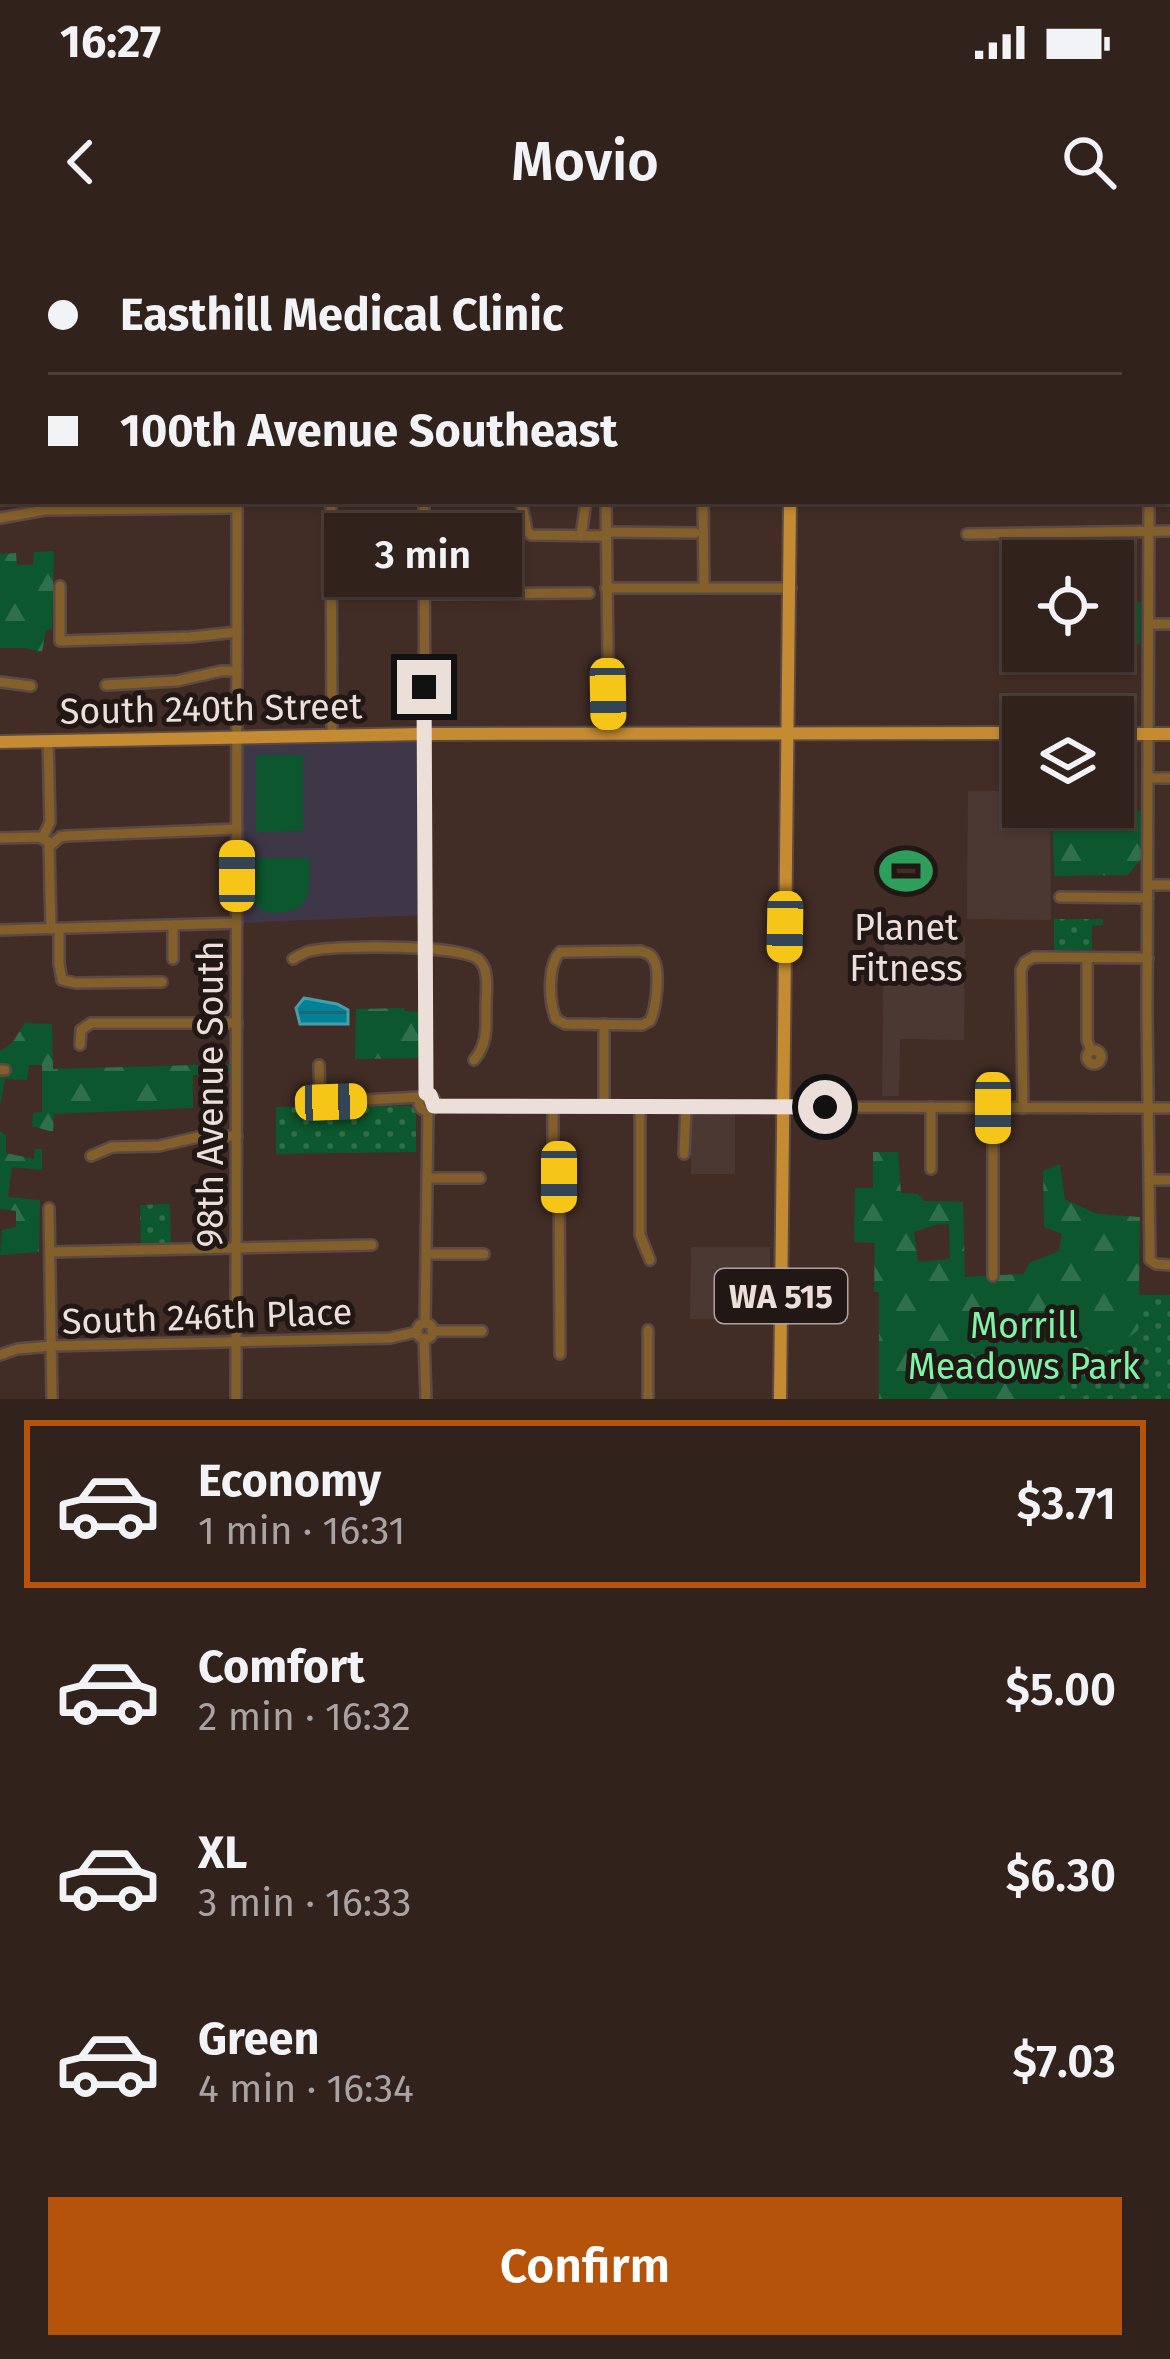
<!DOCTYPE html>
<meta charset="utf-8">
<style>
:root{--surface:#32221c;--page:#3d2f29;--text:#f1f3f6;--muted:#a8a4a3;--line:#4d3f3b;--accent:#b45309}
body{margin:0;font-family:"Fira Sans",sans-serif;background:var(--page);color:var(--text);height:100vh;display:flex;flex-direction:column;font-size:45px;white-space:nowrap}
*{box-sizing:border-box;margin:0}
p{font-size:39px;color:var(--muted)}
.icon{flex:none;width:66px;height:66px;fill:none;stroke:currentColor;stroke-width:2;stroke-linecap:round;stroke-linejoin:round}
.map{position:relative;height:1159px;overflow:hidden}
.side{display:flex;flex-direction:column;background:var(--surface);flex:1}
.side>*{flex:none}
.top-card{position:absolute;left:0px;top:0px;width:1170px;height:264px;box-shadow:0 3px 9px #0004,0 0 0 3px var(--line);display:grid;align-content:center;height:264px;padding:0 48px;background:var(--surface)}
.controls{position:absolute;left:1002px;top:300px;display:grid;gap:24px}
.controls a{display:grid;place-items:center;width:132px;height:132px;border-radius:0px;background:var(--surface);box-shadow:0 3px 9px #0004,0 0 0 3px var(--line);font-size:60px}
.end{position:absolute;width:54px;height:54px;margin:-27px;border:15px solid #ecded9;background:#111;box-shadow:0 0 0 6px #111}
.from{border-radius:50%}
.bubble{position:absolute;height:84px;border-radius:0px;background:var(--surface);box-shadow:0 3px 9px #0004,0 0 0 3px var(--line);font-size:39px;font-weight:600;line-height:84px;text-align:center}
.car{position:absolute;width:36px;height:72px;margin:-36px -18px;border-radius:15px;box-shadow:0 0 9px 3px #0007;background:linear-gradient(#f5c518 24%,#345 0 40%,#f5c518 0 76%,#345 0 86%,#f5c518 0)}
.top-card b{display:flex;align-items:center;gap:42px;height:114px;font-size:45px}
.top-card b+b{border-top:3px solid var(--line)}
.top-card i{width:30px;height:30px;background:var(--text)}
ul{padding:21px 0 0;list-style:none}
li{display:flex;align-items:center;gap:36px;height:168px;margin:0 24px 18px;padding:0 24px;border:6px solid transparent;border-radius:0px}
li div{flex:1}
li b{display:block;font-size:45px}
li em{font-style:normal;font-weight:600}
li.active{border-color:var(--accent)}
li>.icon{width:108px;height:108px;stroke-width:1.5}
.button{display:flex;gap:24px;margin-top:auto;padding:24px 48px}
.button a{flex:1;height:138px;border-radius:0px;background:var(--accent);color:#fff;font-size:48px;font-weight:600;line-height:138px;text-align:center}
.status{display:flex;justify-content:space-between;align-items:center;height:84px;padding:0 60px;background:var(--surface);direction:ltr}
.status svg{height:33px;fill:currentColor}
header{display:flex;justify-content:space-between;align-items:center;height:156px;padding:0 48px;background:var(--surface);font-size:54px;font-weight:600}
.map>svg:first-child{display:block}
.industrial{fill:#4c3833}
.education{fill:#3d3748}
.grass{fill:url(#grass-dots)}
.forest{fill:url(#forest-firs);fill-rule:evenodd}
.garden{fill:#0c572e}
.water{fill:url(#water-rules);stroke:#489da9;stroke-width:3}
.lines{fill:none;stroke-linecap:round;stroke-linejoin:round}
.minor-casing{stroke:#5d4943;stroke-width:14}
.major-casing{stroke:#5d4943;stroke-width:16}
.minor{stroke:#825f2b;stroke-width:9}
.major{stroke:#c48b32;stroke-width:12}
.route{stroke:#ecded9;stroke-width:15}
.labels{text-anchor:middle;stroke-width:10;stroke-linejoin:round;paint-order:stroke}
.shield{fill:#211815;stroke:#afa39e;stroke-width:3}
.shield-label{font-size:33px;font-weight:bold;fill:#ecded9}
.street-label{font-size:36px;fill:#ecded9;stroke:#211815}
.poi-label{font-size:36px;fill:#ecded9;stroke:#211815}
.park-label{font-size:36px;fill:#7ff4a7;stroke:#211815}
</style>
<div class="status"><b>16:27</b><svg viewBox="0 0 49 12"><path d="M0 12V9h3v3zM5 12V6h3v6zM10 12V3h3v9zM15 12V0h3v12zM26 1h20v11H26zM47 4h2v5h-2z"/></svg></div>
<header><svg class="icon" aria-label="back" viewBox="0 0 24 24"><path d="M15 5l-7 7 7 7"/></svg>Movio<svg class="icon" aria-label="search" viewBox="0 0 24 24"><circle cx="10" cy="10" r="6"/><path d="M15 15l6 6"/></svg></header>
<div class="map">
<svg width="1170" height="1159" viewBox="0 0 1170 1159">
<defs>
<pattern id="grass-dots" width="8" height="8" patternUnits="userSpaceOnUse" patternTransform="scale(3)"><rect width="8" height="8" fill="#0c572e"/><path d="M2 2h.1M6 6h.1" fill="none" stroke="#306f4c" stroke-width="1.8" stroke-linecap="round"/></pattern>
<pattern id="forest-firs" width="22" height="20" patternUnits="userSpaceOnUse" patternTransform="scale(3)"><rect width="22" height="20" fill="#0c572e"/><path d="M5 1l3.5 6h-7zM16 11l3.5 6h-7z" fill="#306f4c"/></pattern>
<pattern id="water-rules" width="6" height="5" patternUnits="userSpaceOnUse" patternTransform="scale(3)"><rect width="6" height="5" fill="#018195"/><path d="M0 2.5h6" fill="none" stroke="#1d6873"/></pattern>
</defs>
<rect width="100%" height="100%" fill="#422d26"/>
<g class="industrial">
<path d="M968,551H1023V567H1050L1051,680L967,679Z"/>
<path d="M884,678H923V693L928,695L965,696L964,800L900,799L899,856H882Z"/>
<path d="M690,873L735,874V934H691Z"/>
<path d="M691,1007H770V1079H690Z"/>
</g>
<path class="education" d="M424,494L425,675L237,683V497Z"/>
<g class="grass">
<path d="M1113,361L1141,362L1140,404H1113Z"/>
<path d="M1054,679H1103V685L1092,686V710H1054Z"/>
<path d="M416,866V912L276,914V867Z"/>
<path d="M170,964L171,1004L141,1005L140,965Z"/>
<path d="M879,1052L1170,1055V1159H879Z"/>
</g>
<g class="forest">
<path d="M54,311L52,389L46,390L42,412L24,408H0V314L16,313L17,325H33L34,312Z"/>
<path d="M1052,570L1141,571V619L1128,635L1054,636Z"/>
<path d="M404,768L405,771L423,772V818L355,819L356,769Z"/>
<path d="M25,783L52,784L53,829L232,824V834L193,835V868L54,874L53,892L32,886L33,873L42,872V825H29L27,840L5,839L0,866V811L12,803Z"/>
<path d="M0,891L6,896V913L34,919L35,909H42V930L12,927L8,957L40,960L39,1012L0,1015L2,990L16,987V971L0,969Z"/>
<path d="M873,912H898L901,953L918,954L924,961L963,962L965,1037L1024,1034L1029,1023L1059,1011L1062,994L1044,987L1043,931L1060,924L1065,960L1098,974L1140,977L1139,1054L1144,1067L1138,1090L1114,1109L1102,1112L1090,1101L1070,1099L1065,1106L1064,1144L1055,1159H879V1052H874L875,1003L854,1002L855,948H873ZM949,984L950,1019L918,1022L914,992L934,985Z"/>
</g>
<g class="garden">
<path d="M256,515H303V591L256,592Z"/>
<path d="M257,618H309C309,642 315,671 282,672C269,673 264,674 255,664Z"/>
</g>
<path class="water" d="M304,758L337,764L348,770V784H300L296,768Z"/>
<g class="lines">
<g class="minor-casing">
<g id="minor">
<path d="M238,0V3"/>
<path d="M848,0L853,3"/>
<path d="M1060,0L1068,3H1133L1155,0"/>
<path d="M424,3V0"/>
<path d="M535,3V0"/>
<path d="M595,3V0"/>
<path d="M968,3L972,0"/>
<path d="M1167,81H1170"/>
<path d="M0,82L3,81"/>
<path d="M0,202H3"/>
<path d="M331,261L332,495"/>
<path d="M424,261L426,853"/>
<path d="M521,261L527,291L531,295L606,296"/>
<path d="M606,261L609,493"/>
<path d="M703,261L704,348"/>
<path d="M1149,261L1147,774L1150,1020L1156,1024L1170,1025"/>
<path d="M0,278L45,270L237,268"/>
<path d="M606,292L695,293"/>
<path d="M967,294L1170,291"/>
<path d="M581,296L586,261"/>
<path d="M60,346V401L190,397L237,392"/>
<path d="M606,348H791"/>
<path d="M425,354L589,353"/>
<path d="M1149,384H1170"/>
<path d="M0,442L31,446"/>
<path d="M106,445L177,441L221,431H237"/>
<path d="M1149,538H1170"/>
<path d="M43,597L50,582L48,501"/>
<path d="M0,598L39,597L49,602L51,689"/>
<path d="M50,606L60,597L66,596L237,589"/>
<path d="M1148,645H1170"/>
<path d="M1060,657L1148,658"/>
<path d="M173,685V719"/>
<path d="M59,689V724L62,740L76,743L162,742"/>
<path d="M0,690L237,683"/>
<path d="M641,711C644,713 649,713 651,716C662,726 656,769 650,781L642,785L565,784L556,779C549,762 547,726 560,712Z"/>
<path d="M1087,718V800L1091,811"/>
<path d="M293,719C298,716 305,712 310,711C334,705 463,704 479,720C490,730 486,753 486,766C486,786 488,804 474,820"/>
<path d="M604,784V867"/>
<path d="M80,805L81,790L91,783H237"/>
<circle cx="1094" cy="817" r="7"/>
<path d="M319,825L320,852L328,862L420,857"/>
<path d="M0,830H5"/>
<circle cx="427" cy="863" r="8"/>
<path d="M434,866L1170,868"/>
<path d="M553,867V916L559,937L560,1114"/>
<path d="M640,867V995L650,1020"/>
<path d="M1023,868L1021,730L1025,722L1034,717L1148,718"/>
<path d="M684,914L686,867"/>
<path d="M91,916L112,907L159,906L198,897L237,896"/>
<path d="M931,929V867"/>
<path d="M427,938H480"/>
<path d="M1149,940H1170"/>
<path d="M49,968L52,1159"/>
<path d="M50,1012L372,1005"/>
<path d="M426,1014H484"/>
<path d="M993,1036V868"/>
<path d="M425,1083L428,872"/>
<circle cx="425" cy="1091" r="8"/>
<path d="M432,1091H482"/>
<path d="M424,1099L426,1159"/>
<path d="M0,1115L17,1109L52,1106L390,1098L417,1092"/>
<path d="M236,1159L237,261"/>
<path d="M648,1159V1090"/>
</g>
</g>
<g class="major-casing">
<g id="major">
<path d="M790,0V3"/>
<path d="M1113,494H1170"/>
<path d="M0,502L424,494L1023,493"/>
<path d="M780,1159L790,261"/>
</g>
</g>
<use href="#minor" class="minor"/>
<use href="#major" class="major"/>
</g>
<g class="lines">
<path class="route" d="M424,447L426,853L430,855L434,866L825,867"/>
</g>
<defs>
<g id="stadium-bare" transform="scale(4.14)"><path d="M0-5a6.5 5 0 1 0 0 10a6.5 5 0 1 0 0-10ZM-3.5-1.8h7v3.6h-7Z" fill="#2e9e5b" stroke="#211815" stroke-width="2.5" paint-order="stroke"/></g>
</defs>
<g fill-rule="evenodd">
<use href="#stadium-bare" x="906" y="631"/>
</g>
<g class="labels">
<rect class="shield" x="715" y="1029" width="132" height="54" rx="9"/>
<g class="shield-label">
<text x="781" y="1068">WA 515</text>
</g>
<g class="street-label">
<text transform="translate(211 468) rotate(-1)" y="13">South 240th Street</text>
<text transform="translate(210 854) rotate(-90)" y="13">98th Avenue South</text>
<text transform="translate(207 1076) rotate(-2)" y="13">South 246th Place</text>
</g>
<g class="poi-label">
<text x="906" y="700">Planet<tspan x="906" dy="41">Fitness</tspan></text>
</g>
<g class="park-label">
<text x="1024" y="1098">Morrill<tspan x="1024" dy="41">Meadows Park</tspan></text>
</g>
</g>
</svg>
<div class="controls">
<a><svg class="icon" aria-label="locate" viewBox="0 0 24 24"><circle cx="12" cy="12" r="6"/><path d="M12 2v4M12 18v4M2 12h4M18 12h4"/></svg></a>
<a><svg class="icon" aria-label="layers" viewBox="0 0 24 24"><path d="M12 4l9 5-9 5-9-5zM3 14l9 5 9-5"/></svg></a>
</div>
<i class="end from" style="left:825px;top:867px"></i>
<i class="end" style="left:424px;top:447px"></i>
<div class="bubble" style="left:324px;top:273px;width:198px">3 min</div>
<i class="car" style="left:608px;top:454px;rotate:179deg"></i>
<i class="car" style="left:237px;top:636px;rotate:0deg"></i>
<i class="car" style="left:785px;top:687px;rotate:181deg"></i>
<i class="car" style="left:331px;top:862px;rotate:88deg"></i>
<i class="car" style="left:993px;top:868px;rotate:180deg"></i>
<i class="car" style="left:559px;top:937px;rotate:180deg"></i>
<div class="top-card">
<b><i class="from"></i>Easthill Medical Clinic</b>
<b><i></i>100th Avenue Southeast</b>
</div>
</div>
<section class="side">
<ul>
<li class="active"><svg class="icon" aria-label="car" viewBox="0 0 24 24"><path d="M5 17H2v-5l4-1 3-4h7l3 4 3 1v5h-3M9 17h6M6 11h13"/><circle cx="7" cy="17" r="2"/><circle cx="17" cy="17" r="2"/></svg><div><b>Economy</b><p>1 min · 16:31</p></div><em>$3.71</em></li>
<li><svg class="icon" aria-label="car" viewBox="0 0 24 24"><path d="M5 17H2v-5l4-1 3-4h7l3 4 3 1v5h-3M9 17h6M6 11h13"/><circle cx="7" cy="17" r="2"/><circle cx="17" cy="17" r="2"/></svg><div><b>Comfort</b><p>2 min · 16:32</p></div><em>$5.00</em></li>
<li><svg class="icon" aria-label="car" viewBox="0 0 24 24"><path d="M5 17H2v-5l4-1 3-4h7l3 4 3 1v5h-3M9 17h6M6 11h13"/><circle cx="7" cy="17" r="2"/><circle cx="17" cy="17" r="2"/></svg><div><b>XL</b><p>3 min · 16:33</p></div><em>$6.30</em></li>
<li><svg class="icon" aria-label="car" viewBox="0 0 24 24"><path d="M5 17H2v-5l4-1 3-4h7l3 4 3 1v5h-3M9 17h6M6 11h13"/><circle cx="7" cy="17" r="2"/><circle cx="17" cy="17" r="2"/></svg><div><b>Green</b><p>4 min · 16:34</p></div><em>$7.03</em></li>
</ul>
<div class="button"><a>Confirm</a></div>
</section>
